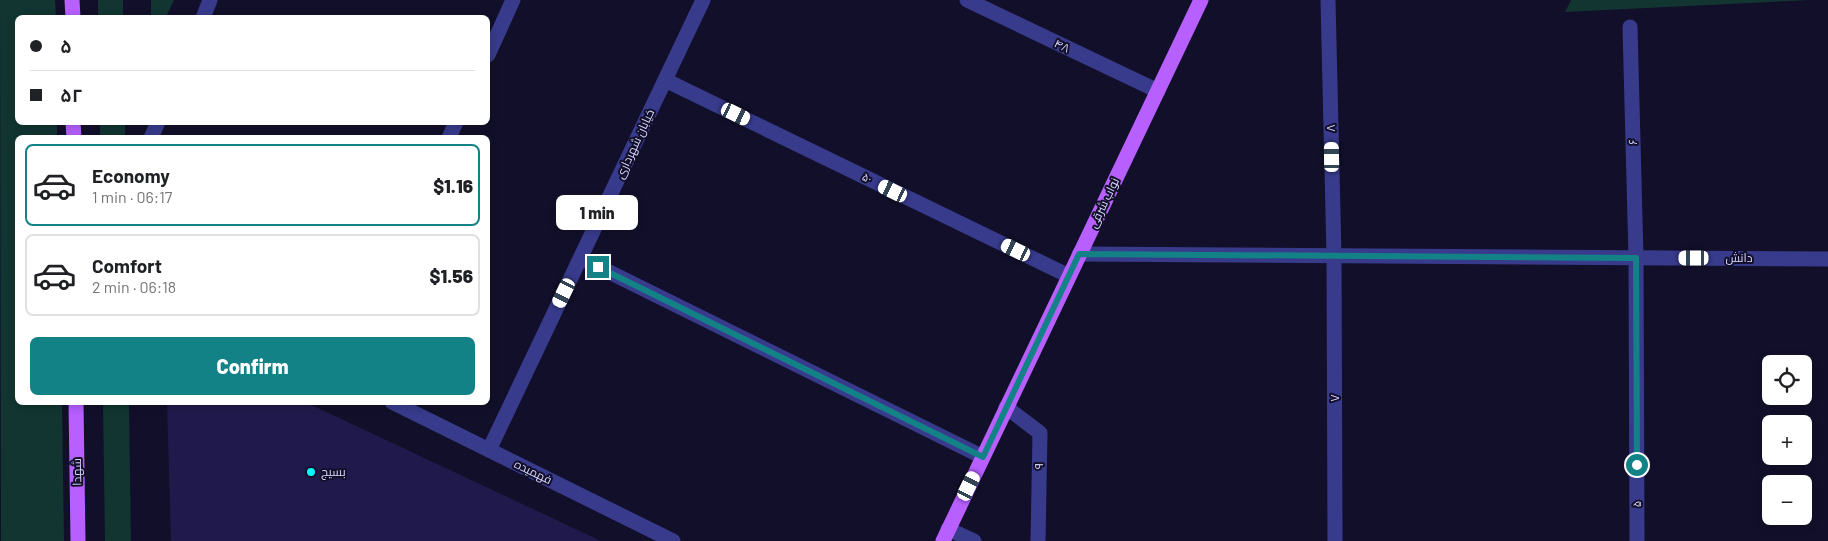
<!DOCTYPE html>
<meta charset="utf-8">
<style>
:root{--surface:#fff;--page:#f2f2f2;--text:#202124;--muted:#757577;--line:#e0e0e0;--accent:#138287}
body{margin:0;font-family:Barlow,Cairo,sans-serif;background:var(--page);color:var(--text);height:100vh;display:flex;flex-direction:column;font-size:19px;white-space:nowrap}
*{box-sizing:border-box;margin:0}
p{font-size:16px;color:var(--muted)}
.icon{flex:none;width:28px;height:28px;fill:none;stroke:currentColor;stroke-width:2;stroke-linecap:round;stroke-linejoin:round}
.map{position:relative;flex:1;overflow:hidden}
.drawer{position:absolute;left:15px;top:135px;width:475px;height:270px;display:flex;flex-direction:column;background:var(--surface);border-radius:8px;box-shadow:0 2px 8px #0003}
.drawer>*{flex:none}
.guide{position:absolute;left:15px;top:15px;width:475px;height:110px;border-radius:8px;box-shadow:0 2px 8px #0003;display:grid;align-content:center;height:110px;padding:0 15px;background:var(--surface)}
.buttons{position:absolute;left:1762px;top:355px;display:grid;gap:10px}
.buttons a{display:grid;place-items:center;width:50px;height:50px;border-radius:8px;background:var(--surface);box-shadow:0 2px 8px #0003;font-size:25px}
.end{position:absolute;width:22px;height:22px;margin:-11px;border:6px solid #138287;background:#fff;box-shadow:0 0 0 2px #fff}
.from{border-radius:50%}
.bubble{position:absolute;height:35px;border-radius:8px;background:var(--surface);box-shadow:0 2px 8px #0003;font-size:16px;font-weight:800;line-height:35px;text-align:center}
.car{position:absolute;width:15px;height:30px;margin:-15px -8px;border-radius:6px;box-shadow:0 0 4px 1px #0007;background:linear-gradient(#fff 24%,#345 0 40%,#fff 0 76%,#345 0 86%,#fff 0)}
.guide b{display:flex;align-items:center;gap:18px;height:48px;font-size:19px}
.guide b+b{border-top:1px solid var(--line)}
.guide i{width:12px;height:12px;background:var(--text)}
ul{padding:9px 0 0;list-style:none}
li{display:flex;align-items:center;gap:15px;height:82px;margin:0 10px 8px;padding:0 5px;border:2px solid var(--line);border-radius:8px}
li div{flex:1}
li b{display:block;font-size:19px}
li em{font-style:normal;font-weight:800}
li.active{border-color:var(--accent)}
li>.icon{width:45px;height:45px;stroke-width:1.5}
.action{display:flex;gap:10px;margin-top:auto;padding:10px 15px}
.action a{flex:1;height:58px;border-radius:8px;background:var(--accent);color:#fff;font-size:20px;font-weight:800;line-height:58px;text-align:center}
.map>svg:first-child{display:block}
.green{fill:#123531}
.building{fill:#201a4c}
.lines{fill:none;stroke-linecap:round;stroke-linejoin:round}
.minor{stroke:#383b8c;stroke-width:15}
.major{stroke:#b75fff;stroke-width:15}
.route{stroke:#138287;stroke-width:6}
.poi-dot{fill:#04f9ff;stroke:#120f2a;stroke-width:2}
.labels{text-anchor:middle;stroke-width:4;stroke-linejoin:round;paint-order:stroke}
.street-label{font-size:12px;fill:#dad8ff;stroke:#120f2a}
.poi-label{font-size:12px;fill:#dad8ff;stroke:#120f2a;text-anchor:start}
</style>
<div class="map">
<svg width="1828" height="541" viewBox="0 0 1828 541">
<rect width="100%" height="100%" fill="#120f2a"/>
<g class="green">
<path d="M0,0H55L56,17L18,18V122L57,123V137L18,138V402L62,403L64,541H1Z"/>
<rect x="98" y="0" width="25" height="17"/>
<path d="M151,0H174L166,17H151Z"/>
<path d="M1571,0H1809L1565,12Z"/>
<rect x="100" y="123" width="25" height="14"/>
<path d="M103,403H129L131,541H105Z"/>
</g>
<path class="building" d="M167,402H305L601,541H171Z"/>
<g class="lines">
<g class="minor">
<path d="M967,0L1158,91"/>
<path d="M1328,0L1334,255L1335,541"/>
<path d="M203,18L210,0"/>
<path d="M1630,27L1636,257L1637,541"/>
<path d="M488,55L513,0"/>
<path d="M665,80L1069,276"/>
<path d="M151,138L158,122"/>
<path d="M449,138L456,122"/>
<path d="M1079,254L1828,259"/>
<path d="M581,258L983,457"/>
<path d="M392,402L673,541"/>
<path d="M1006,407L1040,433L1038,541"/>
<path d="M489,450L703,0"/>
<path d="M948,529L974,541"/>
</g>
<g class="major">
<path d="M72,0L73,18"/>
<path d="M73,122L74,138"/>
<path d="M76,402L78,541"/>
<path d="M943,541L1201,0"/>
</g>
</g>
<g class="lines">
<path class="route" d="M598,267L983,457L1079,254L1636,258L1637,465"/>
</g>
<circle class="poi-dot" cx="311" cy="472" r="5"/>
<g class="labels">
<g class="street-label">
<text transform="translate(1062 46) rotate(26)" y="4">۴۸</text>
<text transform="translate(1331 128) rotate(-91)" y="4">۸</text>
<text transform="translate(1633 142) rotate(-91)" y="4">۶</text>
<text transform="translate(635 144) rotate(-65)" y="4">خیابان شهرداری</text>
<text transform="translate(867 178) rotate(26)" y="4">۵۰</text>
<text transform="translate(1104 203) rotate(-64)" y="4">نواب شرقی</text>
<text x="1739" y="262">دانش</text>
<text transform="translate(1335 398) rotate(-90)" y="4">۷</text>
<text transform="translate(1039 466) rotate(-89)" y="4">۹</text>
<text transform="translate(77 472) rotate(-91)" y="4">شهدا</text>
<text transform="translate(533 472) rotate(26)" y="4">فهمیده</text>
<text transform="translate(1637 504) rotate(-90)" y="4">۵</text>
</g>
<g class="poi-label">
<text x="321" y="476">بسیج</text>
</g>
</g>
</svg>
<div class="buttons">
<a><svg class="icon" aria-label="locate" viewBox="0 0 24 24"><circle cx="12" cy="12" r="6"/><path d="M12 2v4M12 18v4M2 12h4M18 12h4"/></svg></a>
<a>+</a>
<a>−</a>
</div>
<i class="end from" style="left:1637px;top:465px"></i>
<i class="end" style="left:598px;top:267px"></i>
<div class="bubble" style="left:556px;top:195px;width:82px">1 min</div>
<i class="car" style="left:736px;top:114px;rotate:116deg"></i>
<i class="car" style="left:1332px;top:157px;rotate:359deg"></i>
<i class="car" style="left:893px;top:191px;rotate:296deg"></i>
<i class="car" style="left:1016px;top:250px;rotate:296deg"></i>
<i class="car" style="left:1694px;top:258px;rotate:270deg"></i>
<i class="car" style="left:564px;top:293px;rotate:206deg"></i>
<i class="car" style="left:969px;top:486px;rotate:26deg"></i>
<div class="guide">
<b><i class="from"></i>۵</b>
<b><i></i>۵۲</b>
</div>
<section class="drawer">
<ul>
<li class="active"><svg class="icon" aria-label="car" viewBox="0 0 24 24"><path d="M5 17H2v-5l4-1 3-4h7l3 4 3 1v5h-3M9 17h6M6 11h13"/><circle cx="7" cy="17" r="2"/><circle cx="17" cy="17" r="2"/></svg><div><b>Economy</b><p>1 min · 06:17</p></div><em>$1.16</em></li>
<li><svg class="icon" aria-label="car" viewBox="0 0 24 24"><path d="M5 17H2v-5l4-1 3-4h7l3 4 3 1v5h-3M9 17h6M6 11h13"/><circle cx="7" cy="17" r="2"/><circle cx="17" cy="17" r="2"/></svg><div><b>Comfort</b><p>2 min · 06:18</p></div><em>$1.56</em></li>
</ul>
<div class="action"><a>Confirm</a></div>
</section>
</div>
